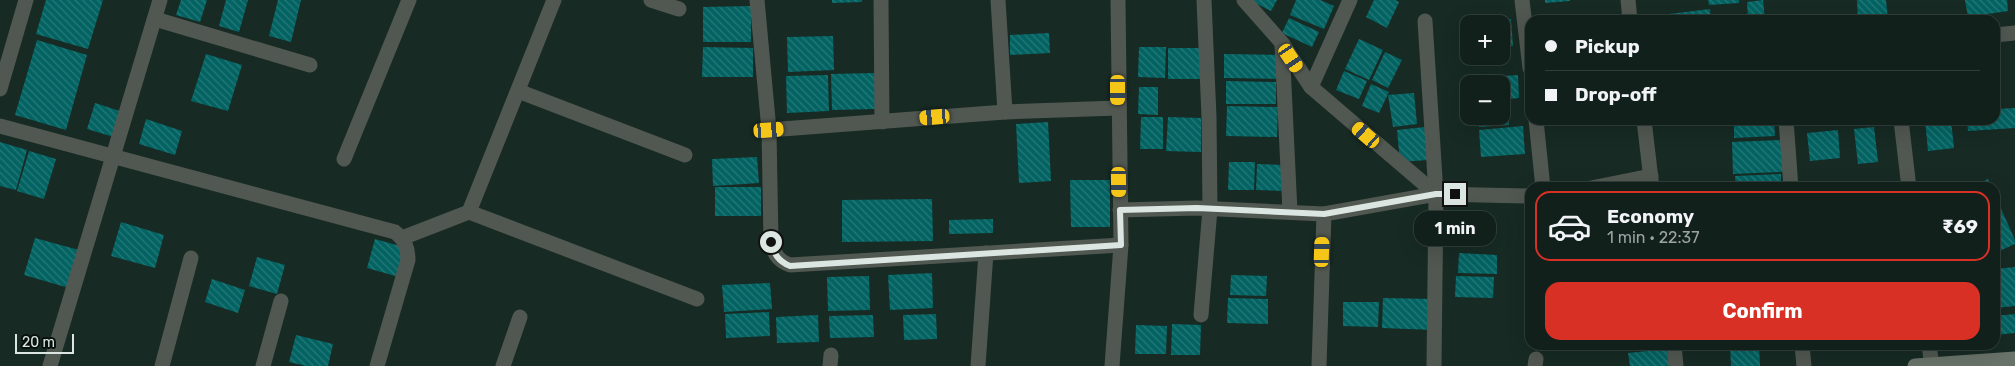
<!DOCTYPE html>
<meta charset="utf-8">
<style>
:root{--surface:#11201b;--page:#1a2824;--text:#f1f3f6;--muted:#9ca3a3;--line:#303e3a;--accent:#d93025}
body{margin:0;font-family:Rubik,sans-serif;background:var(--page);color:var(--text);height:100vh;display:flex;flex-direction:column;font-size:19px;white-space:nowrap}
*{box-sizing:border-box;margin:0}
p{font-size:16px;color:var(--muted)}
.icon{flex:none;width:28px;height:28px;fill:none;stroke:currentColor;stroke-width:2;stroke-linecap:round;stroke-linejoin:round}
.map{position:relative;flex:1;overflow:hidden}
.panel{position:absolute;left:1525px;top:182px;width:475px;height:168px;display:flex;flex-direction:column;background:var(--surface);border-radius:15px;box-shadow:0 5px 20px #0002,0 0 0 1px var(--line)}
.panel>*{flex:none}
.top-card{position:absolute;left:1525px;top:15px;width:475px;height:110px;border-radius:15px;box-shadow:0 5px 20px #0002,0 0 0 1px var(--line);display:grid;align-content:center;height:110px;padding:0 20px;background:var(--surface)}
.controls{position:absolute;left:1460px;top:15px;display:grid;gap:10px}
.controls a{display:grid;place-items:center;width:50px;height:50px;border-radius:10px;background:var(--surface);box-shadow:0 5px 20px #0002,0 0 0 1px var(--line);font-size:25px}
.scale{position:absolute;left:15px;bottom:12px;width:59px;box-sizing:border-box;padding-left:5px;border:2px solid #dbe6e2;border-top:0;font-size:14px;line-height:18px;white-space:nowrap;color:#dbe6e2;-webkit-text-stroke:4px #09110e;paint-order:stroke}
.end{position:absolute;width:22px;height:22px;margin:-11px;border:6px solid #dbe6e2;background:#111;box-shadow:0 0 0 2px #111}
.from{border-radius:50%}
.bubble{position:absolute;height:35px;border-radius:15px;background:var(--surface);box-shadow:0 5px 20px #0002,0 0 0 1px var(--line);font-size:16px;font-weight:700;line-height:35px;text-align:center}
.car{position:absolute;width:15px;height:30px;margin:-15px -8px;border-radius:6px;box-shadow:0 0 4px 1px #0007;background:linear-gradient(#f5c518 24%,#345 0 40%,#f5c518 0 76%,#345 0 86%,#f5c518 0)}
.top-card b{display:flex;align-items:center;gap:18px;height:48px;font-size:19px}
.top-card b+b{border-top:1px solid var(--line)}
.top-card i{width:12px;height:12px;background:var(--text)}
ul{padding:9px 0 0;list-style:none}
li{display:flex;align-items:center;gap:15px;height:70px;margin:0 10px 8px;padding:0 10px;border:2px solid transparent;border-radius:15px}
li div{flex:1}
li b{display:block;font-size:19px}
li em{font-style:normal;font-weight:700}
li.on{border-color:var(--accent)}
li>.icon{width:45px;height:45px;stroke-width:1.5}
.cta{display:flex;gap:10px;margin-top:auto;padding:10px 20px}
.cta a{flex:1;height:58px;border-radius:15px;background:var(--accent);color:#fff;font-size:20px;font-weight:700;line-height:58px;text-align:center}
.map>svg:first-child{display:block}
.building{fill:url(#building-back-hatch)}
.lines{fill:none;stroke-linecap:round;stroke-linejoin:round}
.street{stroke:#515751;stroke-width:15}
.secondary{stroke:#697369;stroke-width:15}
.route{stroke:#dbe6e2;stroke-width:6}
</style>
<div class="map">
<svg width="2015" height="366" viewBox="0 0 2015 366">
<defs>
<pattern id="building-back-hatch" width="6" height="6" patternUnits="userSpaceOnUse" patternTransform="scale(1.25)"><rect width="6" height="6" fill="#026362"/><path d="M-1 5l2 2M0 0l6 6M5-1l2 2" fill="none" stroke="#267978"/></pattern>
</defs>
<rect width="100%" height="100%" fill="#172a24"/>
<g class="building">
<path d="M46,0H103L88,49L36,34Z"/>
<path d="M181,0H207L200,22L176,15Z"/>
<path d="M226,0H248L239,32L219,26Z"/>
<path d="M278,0H301L291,42L269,36Z"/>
<path d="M832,0H862V2L832,3Z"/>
<path d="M1249,0H1277L1271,11Z"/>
<path d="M1296,0H1320L1334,6L1324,29L1290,15Z"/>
<path d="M1374,0H1395L1399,2L1387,28L1366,17Z"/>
<path d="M1545,0H1570V1L1545,3Z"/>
<path d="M1708,0H1739V3L1709,5Z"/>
<path d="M1763,0L1765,20H1748L1747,2Z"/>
<path d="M1857,0H1886L1888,20H1858Z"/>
<path d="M1965,0H2007L2008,11L1968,17Z"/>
<path d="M751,6V42H703V7Z"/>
<path d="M1710,9L1711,20H1669V14Z"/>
<path d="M1289,18L1319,32L1312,47L1282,33Z"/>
<path d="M1511,19L1513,46L1501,47V24H1470V21Z"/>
<path d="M1049,33L1050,53L1010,55V35Z"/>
<path d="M833,36L834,70L788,72L787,37Z"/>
<path d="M1359,39L1383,50L1369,80L1345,69Z"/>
<path d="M37,40L87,55L66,130L15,115Z"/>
<path d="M703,47L753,48V77H702Z"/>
<path d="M1139,47H1166L1165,78L1138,77Z"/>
<path d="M1168,48H1201L1202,79H1168Z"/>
<path d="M1385,52L1402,60L1388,88L1372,80Z"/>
<path d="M206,54L242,65L228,111L191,101Z"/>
<path d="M1224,54L1279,55V79L1224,78Z"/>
<path d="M1344,71L1367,81L1359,99L1336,90Z"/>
<path d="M875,73L876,109L832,110L831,74Z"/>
<path d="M828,75L829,111L787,113L786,76Z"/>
<path d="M1518,75L1519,98L1501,100V84H1474V78Z"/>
<path d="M1226,81L1276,82V104H1226Z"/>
<path d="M1371,84L1389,92L1379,113L1362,106Z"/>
<path d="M1139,87H1158V115L1138,114Z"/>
<path d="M1414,93L1417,124L1393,127L1388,95Z"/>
<path d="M1507,102L1509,125L1479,127L1478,116H1501V103Z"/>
<path d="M95,103L126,113L117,138L87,129Z"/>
<path d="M1227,106L1278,107L1277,137L1226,136Z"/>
<path d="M2015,108V128L1968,131L1967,120H1995V109Z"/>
<path d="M1141,117H1163V149H1140Z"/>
<path d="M1168,117L1201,118V152L1166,151Z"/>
<path d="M146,119L182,131L175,155L139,144Z"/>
<path d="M1734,120H1774L1775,136L1734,138Z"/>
<path d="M1848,120H1883V121L1849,125Z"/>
<path d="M1925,120H1951L1954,148L1928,151Z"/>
<path d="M1048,122L1051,181L1019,183L1016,124Z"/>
<path d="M1523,126L1525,154L1481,157L1479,130Z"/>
<path d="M1425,127L1428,160L1400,162L1397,130Z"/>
<path d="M1874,127L1878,162L1858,164L1854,129Z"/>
<path d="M1838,130L1840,158L1810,161L1807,133Z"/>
<path d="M1781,140L1783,172L1733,174L1732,142Z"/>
<path d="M0,142L27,150L16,190L0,186Z"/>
<path d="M29,151L56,159L44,199L17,191Z"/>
<path d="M757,157L759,183L713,186L712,159Z"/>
<path d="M1229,162H1255L1254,190H1228Z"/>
<path d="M1257,164L1285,165L1284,191L1256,190Z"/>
<path d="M1781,174V188H1736L1735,176Z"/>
<path d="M1988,179L1991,188H1970Z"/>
<path d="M1070,180H1110V227H1071Z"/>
<rect x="715" y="187" width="46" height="29"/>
<path d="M1995,195L2015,240V244L1995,253Z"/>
<path d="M932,199L933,241L842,242V200Z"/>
<path d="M993,219V233L949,234V220Z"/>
<path d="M121,222L164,235L155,268L111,256Z"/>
<path d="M35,238L79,250L69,288L24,275Z"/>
<path d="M375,239L407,248L399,277L367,268Z"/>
<path d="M1459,253L1497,255V274L1458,273Z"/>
<path d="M257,257L285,265L277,294L249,286Z"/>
<path d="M2015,267V306L1995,308V269Z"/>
<path d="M932,273L933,308L890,310L888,275Z"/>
<path d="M1231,275L1267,276L1266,296L1230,295Z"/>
<path d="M869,276L870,310L828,311L827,277Z"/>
<path d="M1456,276L1494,277L1493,298L1455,297Z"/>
<path d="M212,279L245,290L238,313L205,302Z"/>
<path d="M770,283L772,309L724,312L722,285Z"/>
<path d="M1228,298L1268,299V324L1227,323Z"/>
<path d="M1383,298L1434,299L1433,330L1382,328Z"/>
<path d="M1343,302H1379L1378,327L1343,326Z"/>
<path d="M769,312L770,336L726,338L725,314Z"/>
<path d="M936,314L937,339L904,340L903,315Z"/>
<path d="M2015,314V333L1995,335V316Z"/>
<path d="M818,315L819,342L777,343L776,317Z"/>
<path d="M873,315L874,337L830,338L829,316Z"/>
<path d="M1172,324L1201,325L1200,355H1171Z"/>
<path d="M1136,325L1167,326L1166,354H1135Z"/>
<path d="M296,335L333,344L328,366H306L289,362Z"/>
<path d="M1730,345H1759L1760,366H1731Z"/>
<path d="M1877,345H1913V346L1877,350Z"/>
<path d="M1667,349L1670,366H1630L1628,353Z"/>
</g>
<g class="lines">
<g class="street">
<path d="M554,0L469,212L697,299"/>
<path d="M651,0L679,9"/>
<path d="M757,0L769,130L771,241C774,254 778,261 790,265L1121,245L1118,0"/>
<path d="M881,0L882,122"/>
<path d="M998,0L1005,112"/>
<path d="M1244,0L1282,43L1311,87L1436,194"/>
<path d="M1522,0L1530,68"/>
<path d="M1628,0L1630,20"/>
<path d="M155,19L310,65"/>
<path d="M1425,21L1436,194L1434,366"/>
<path d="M1995,35L2015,33"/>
<path d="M1282,44L1290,212"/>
<path d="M1311,87L1350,0"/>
<path d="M0,89L26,0"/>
<path d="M518,91L685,155"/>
<path d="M1536,120L1543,188"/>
<path d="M1644,120L1652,188"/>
<path d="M1786,120L1791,188"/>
<path d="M1901,120L1909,188"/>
<path d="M0,126L395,232C405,240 408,248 408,260L377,366"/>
<path d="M769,130L1005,112L1118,108"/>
<path d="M344,159L409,0"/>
<path d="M1591,188L1651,176"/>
<path d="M1120,210L1197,208L1324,214L1436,194L1530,196"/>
<path d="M402,238L469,212"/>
<path d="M1201,315L1210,209L1209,117L1204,0"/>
<path d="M1674,345L1676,366"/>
<path d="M1802,345L1804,366"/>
<path d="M1929,345L1932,366"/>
<path d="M50,366L160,0"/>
<path d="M162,366L191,258"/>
<path d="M263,366L281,301"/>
<path d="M503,366L520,317"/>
<path d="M830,366L831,355"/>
<path d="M978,366L986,253"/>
<path d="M1112,366L1121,245"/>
<path d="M1319,366L1324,214"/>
<path d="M1535,366L1536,359"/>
</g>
<path class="secondary" d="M1915,366L2015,359"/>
</g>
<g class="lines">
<path class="route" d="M771,242C774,254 778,261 790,266L1121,245L1120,210L1197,208L1324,214L1436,194H1455"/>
</g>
</svg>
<div class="controls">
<a>+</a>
<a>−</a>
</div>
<div class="scale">20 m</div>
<i class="end from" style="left:771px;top:242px"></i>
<i class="end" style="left:1455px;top:194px"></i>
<div class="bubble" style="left:1414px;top:211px;width:82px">1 min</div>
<i class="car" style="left:1291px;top:58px;rotate:146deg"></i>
<i class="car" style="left:1118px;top:90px;rotate:180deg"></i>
<i class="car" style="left:935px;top:117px;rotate:265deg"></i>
<i class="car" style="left:769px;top:130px;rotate:86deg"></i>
<i class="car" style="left:1366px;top:135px;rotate:311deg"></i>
<i class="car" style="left:1119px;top:182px;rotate:179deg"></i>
<i class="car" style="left:1322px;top:252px;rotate:2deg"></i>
<div class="top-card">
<b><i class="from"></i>Pickup</b>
<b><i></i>Drop-off</b>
</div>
<section class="panel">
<ul>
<li class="on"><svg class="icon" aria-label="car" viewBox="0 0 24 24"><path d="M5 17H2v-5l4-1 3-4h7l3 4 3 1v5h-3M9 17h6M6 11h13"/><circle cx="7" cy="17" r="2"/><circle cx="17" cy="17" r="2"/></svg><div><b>Economy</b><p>1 min · 22:37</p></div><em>₹69</em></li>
</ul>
<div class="cta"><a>Confirm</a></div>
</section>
</div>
